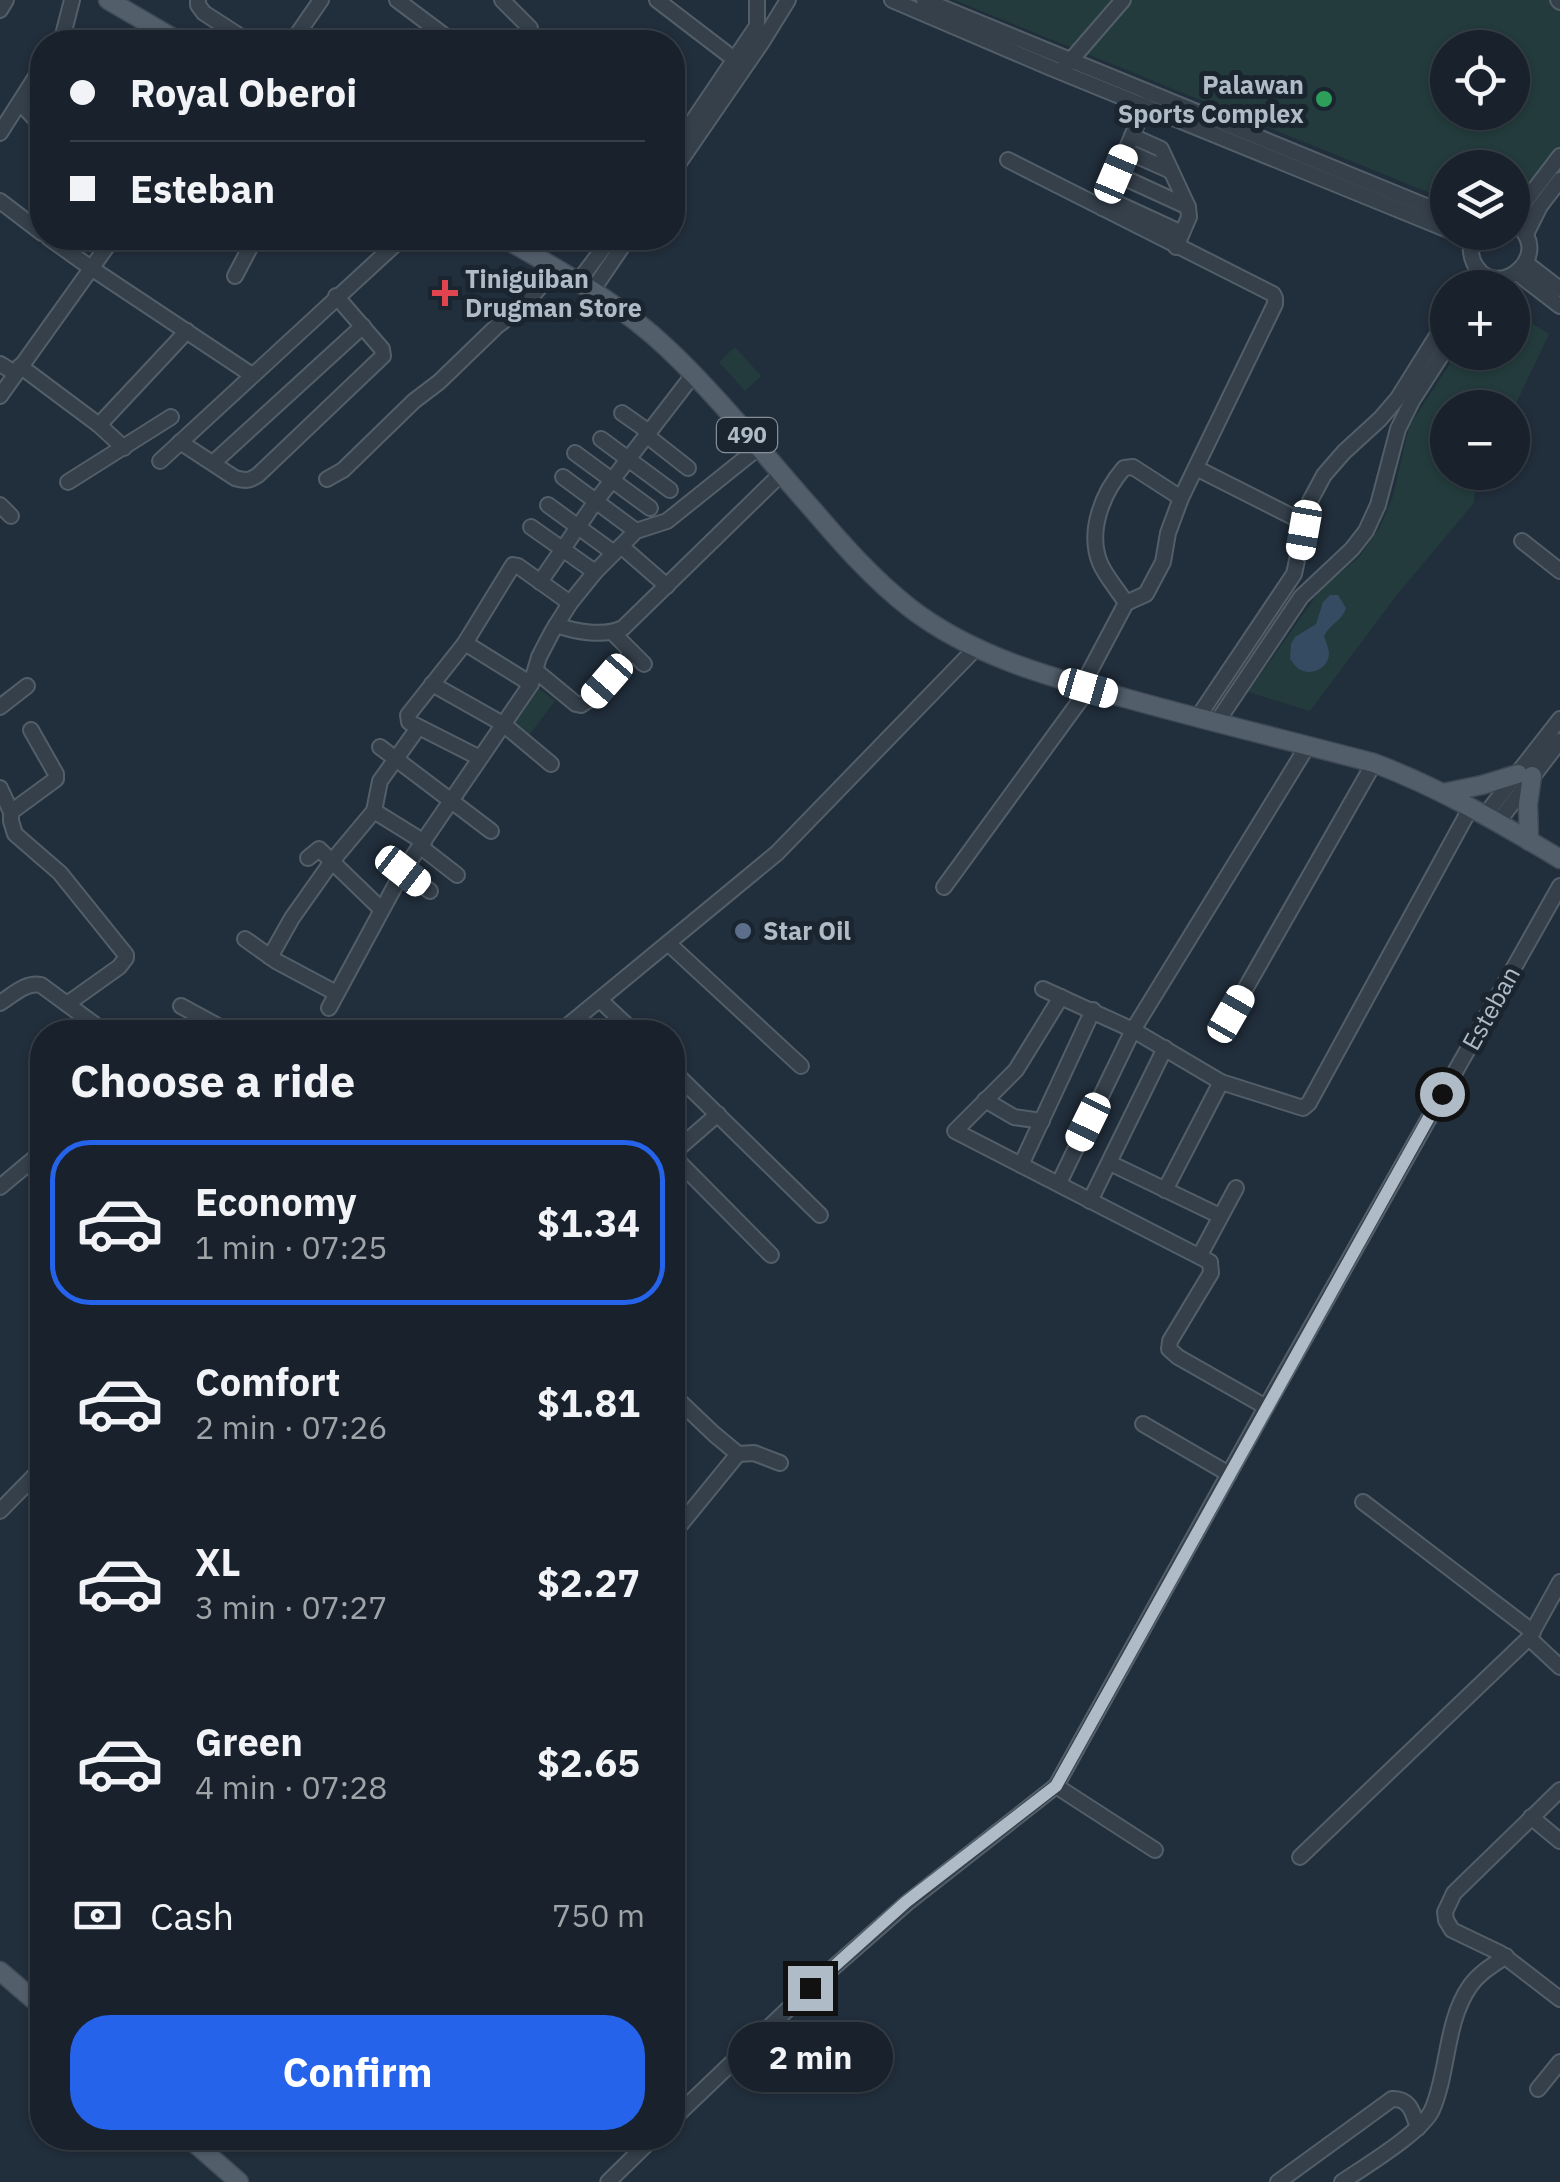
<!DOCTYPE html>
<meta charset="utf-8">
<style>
:root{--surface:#19222c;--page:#222a34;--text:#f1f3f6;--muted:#9fa4a9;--line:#373f48;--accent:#2563eb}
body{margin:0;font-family:"IBM Plex Sans",sans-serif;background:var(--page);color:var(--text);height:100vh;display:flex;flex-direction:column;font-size:38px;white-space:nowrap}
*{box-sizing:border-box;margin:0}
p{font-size:32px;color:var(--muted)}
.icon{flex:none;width:55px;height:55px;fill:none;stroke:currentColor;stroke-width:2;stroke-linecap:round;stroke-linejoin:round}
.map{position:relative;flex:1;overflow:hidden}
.sheet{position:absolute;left:30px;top:1020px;width:655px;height:1130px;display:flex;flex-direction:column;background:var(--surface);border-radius:40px;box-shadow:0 2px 8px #0004,0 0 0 2px var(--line)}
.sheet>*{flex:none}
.banner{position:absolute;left:30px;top:30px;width:655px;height:220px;border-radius:40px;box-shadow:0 2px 8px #0004,0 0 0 2px var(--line);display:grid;align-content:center;height:220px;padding:0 40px;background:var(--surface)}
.controls{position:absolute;left:1430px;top:30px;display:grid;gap:20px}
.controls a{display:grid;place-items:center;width:100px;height:100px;border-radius:50%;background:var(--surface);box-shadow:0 2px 8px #0004,0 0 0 2px var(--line);font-size:50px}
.end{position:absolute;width:45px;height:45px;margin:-22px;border:12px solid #afbbc7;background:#111;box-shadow:0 0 0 5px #111}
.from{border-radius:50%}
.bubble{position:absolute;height:70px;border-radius:35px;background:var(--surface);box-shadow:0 2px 8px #0004,0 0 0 2px var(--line);font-size:32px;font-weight:800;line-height:70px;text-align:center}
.car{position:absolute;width:30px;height:60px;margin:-30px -15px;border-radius:12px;box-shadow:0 0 8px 2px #0007;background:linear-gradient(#fff 24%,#345 0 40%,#fff 0 76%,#345 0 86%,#fff 0)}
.banner b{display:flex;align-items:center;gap:35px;height:95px;font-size:38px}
.banner b+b{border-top:2px solid var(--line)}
.banner i{width:25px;height:25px;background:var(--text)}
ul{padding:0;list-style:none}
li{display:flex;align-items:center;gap:30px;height:165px;margin:0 20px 15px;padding:0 20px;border:5px solid transparent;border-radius:40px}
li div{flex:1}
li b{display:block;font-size:38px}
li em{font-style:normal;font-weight:800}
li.selected{border-color:var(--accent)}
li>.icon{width:90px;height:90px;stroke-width:1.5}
h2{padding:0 40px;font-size:45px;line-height:120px}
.pay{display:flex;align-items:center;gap:25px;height:110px;padding:0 40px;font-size:38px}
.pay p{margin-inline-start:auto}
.primary-button{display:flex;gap:20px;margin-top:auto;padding:20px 40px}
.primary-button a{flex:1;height:115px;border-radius:40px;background:var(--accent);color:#fff;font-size:40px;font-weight:800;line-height:115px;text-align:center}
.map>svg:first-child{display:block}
.green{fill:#233b3c;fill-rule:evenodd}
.water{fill:#344b62}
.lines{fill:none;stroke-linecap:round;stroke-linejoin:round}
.minor-casing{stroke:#525e68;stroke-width:18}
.major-casing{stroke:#3e4954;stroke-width:21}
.minor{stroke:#35404b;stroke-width:14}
.major{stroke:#525f6b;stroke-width:18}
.route{stroke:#afbbc7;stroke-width:12}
.leisure-dot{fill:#2e9e5b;stroke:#1a252f;stroke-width:4}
.health-dot{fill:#e0444e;stroke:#1a252f;stroke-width:4}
.service-dot{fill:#5c6f8a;stroke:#1a252f;stroke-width:4}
.labels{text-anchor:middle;stroke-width:10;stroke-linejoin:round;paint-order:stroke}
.shield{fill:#1a252f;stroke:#828e99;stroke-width:2.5}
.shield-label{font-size:22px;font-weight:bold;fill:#afbbc7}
.poi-label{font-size:25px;font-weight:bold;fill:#afbbc7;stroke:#1a252f;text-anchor:start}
.street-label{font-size:25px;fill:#afbbc7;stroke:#1a252f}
</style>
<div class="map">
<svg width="1560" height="2182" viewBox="0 0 1560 2182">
<rect width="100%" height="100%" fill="#212e3b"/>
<g class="green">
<path d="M954,0H1549L1560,9V150L1545,171L1513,199L1512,168H1448L1447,200ZM1448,48H1512V112H1448Z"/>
<path d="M1513,311L1549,334L1513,410L1512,408H1448V472L1489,473L1475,490L1474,503L1396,596L1310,711L1248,692L1321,589L1359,557L1380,527L1393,496L1409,426L1457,353L1512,352Z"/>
<path d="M735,347L761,376L745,391L719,362Z"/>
<path d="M537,687L555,701L527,738L509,725Z"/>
</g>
<path class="water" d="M1330,595H1338L1346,608C1343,620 1330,624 1324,636C1325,639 1329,649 1329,653C1329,666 1316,675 1303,671C1297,669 1294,664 1290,659L1291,644L1295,637L1316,624L1323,602Z"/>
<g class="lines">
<g class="minor-casing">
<g id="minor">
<path d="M198,0V5L204,13L249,42"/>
<path d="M397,0L453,42"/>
<path d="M502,0L530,28V34L525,42"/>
<path d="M657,0L734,59"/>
<path d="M892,0L1051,68L1448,230"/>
<path d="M924,0L1448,215"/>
<path d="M1558,0L1560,2"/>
<path d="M0,10L6,0"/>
<path d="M58,42L63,35L72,0"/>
<path d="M292,42L321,0"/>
<path d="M1065,67L1123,0"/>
<path d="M20,103L42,126"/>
<path d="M0,133L42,67"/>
<path d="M1132,136L1161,149L1188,207L1189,217L1176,247"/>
<path d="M1126,151L1171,171"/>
<path d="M672,152L757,26V0"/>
<path d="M1008,160L1273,294L1275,298V304L1181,498L1168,533L1163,562L1146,594L1126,603"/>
<path d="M672,173L762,42L788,0"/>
<path d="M1116,174L1188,207"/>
<path d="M1106,198L1182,233"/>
<path d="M0,201L42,233"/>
<path d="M1102,208L1145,105"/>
<path d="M1512,214L1524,203L1560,156"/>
<path d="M1476,232C1470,242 1469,252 1474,263C1496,306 1560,251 1512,222"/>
<path d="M1526,234L1540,206L1560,180"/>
<path d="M49,238L91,268L252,375"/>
<path d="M1526,263L1560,289"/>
<path d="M1517,273L1560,306"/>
<path d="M235,276L255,238"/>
<path d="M578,282L611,238"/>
<path d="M1467,288L1478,269"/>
<path d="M592,291L628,238"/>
<path d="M0,364L15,373"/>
<path d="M20,366L99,425L124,448"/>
<path d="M0,396L113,238"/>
<path d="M622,413L649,432"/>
<path d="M99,425L187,331"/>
<path d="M646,435L688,468"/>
<path d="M601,439L670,490"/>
<path d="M180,442L235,478C246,481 249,481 258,475L383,356L382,349L336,296"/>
<path d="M575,453L650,508"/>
<path d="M160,461L402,238"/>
<path d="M213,463L363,326"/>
<path d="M1196,468L1291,516"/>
<path d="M563,477L636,531"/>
<path d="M327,479L343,470L414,401L439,382L497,326L522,307L556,269"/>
<path d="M68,482L171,417"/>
<path d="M0,505L11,516"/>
<path d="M548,505L614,553"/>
<path d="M531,527L595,572"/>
<path d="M1522,541L1560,571"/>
<path d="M621,546L667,586"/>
<path d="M540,582L596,501L693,375"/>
<path d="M556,625C576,632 604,637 623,628L781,474"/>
<path d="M613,633L644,664"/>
<path d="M465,643L531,684"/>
<path d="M536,671L576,704L581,705L593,697L632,652"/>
<path d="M432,684L503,724L551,764"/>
<path d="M1082,686L1126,603C1118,590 1106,577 1100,563C1087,531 1103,492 1124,468L1133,467L1181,498"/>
<path d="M0,707L27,686"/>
<path d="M1198,717L1294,574L1310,501L1324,475L1344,452L1380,419L1398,398L1448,318"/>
<path d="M1217,722L1301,597L1352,549L1366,531L1378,505L1398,429L1412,401L1448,345"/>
<path d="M380,747L491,831"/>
<path d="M480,758L409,722L408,715L465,643L513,565L518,566L570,603"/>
<path d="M0,788L11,812V821L15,834L60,873L126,955V958L119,967L67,1004"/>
<path d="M374,811L424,842"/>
<path d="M11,812L56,779V774L31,730"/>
<path d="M1485,815L1560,719"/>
<path d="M1498,822L1560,741"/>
<path d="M421,847L457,875"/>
<path d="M308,858L319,849L381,909"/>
<path d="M403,871L430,891"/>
<path d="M944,887L1089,688"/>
<path d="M245,939L276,961L336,993"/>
<path d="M669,944L801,1066"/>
<path d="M270,957L292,918L333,860L374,811L380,781L418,728"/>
<path d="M1043,989L1133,1030L1221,1082L1303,1108L1309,1103L1471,807"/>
<path d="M1061,997L1016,1070L955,1131L1210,1262L1211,1273L1170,1341L1169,1349L1178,1357L1266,1407"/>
<path d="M600,1000L634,1032"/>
<path d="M0,1003C13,995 25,982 41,985L105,1032"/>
<path d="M181,1006L229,1032"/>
<path d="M329,1008L403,871L531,684L539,657L552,632L570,603L595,572L636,531L667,521L758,448"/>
<path d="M1231,1014L1374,763"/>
<path d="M560,1032L777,853L976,648"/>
<path d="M672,1070L820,1215"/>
<path d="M985,1100L1014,1117L1042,1121"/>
<path d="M672,1154L718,1114"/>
<path d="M672,1155L771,1255"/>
<path d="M1110,1163L1220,1216"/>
<path d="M1021,1165L1093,1010"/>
<path d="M1059,1183L1133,1030L1308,745"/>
<path d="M0,1187L42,1152"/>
<path d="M1165,1190L1221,1082"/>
<path d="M1090,1201L1165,1048"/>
<path d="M1200,1255L1236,1188"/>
<path d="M672,1394L714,1434L738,1454L672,1535"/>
<path d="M1143,1424L1229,1474"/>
<path d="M738,1454L754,1453L780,1463"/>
<path d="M1363,1502L1533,1632"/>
<path d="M0,1511L42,1468"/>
<path d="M1529,1638L1560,1667"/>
<path d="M1056,1786L1155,1850"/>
<path d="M1560,1790L1454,1893L1445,1912L1446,1920L1452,1930L1500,1953L1560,1999"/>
<path d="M1531,1817L1560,1841"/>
<path d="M1300,1857L1529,1638L1560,1582"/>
<path d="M1538,2089L1560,2062"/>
<path d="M672,2120L810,1988L907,1903L1056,1786L1266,1407L1560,886"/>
<path d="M608,2182L653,2138"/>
<path d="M1278,2182L1392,2099C1410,2098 1413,2113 1418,2128"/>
<path d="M1342,2182C1364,2167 1422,2132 1432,2110C1449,2071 1445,2022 1470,1986C1479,1973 1493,1965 1506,1956"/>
</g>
</g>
<g class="major-casing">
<g id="major">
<path d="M108,0L180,42"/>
<path d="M504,238C560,271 620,303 667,348C720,398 766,457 814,511C843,545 874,580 910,608C972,656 1050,677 1125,698C1207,721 1291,741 1374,763C1440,788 1500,823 1560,859"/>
<path d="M1443,793L1482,785L1518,774"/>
<path d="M1529,841L1528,804L1532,776"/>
<path d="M0,1971L42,2007"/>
<path d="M189,2138L239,2182"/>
</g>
</g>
<use href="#minor" class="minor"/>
<use href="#major" class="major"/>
</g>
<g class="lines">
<path class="route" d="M810,1988L906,1902L1056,1786L1442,1094"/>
</g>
<circle class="leisure-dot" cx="1324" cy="99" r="10"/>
<path class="health-dot" d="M440 278h10v10h10v10h-10v10h-10v-10h-10v-10h10z"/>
<circle class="service-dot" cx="743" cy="931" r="10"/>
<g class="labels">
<rect class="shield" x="717" y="418" width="60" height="34" rx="8"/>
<g class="shield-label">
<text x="747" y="443">490</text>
</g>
<g class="poi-label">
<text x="1304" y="94" text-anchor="end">Palawan<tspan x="1304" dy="29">Sports Complex</tspan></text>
<text x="465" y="288">Tiniguiban<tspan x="465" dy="29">Drugman Store</tspan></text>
<text x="763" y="940">Star Oil</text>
</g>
<g class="street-label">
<text transform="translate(1491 1008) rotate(-61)" y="9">Esteban</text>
</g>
</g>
</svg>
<div class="controls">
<a><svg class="icon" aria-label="locate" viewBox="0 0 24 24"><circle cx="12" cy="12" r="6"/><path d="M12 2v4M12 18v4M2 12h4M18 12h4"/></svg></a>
<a><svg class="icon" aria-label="layers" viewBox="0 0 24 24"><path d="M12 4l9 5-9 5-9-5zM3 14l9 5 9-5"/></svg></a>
<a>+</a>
<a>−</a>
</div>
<i class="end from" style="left:1442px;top:1094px"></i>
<i class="end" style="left:810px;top:1988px"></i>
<div class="bubble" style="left:728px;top:2022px;width:165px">2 min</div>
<i class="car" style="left:1116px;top:174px;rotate:23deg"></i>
<i class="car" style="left:1304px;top:530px;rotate:190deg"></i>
<i class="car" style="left:607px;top:681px;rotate:221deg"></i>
<i class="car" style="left:1088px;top:688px;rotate:106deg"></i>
<i class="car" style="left:403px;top:871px;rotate:128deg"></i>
<i class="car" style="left:1231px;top:1014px;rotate:30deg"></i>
<i class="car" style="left:1088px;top:1122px;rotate:206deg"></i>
<div class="banner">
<b><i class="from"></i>Royal Oberoi</b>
<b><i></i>Esteban</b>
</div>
<section class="sheet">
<h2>Choose a ride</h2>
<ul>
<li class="selected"><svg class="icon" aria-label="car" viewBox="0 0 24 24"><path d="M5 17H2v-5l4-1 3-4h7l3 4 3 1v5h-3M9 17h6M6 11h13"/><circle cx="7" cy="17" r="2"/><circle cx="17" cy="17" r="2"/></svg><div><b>Economy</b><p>1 min · 07:25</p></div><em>$1.34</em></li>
<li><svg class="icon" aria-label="car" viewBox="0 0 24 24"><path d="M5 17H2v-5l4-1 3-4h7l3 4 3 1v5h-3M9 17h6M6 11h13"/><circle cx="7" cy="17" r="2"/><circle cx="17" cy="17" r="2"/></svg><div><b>Comfort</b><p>2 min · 07:26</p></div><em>$1.81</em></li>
<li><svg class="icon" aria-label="car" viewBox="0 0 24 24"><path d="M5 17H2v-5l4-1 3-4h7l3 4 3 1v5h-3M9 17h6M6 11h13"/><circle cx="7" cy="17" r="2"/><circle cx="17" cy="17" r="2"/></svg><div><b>XL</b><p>3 min · 07:27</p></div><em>$2.27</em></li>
<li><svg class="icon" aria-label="car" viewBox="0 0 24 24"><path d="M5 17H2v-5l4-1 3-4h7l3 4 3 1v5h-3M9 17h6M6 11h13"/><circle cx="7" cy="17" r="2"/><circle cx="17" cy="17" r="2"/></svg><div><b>Green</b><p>4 min · 07:28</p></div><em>$2.65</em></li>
</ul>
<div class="pay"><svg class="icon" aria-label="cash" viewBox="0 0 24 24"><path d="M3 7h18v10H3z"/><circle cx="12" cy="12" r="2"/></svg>Cash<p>750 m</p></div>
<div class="primary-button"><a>Confirm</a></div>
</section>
</div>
